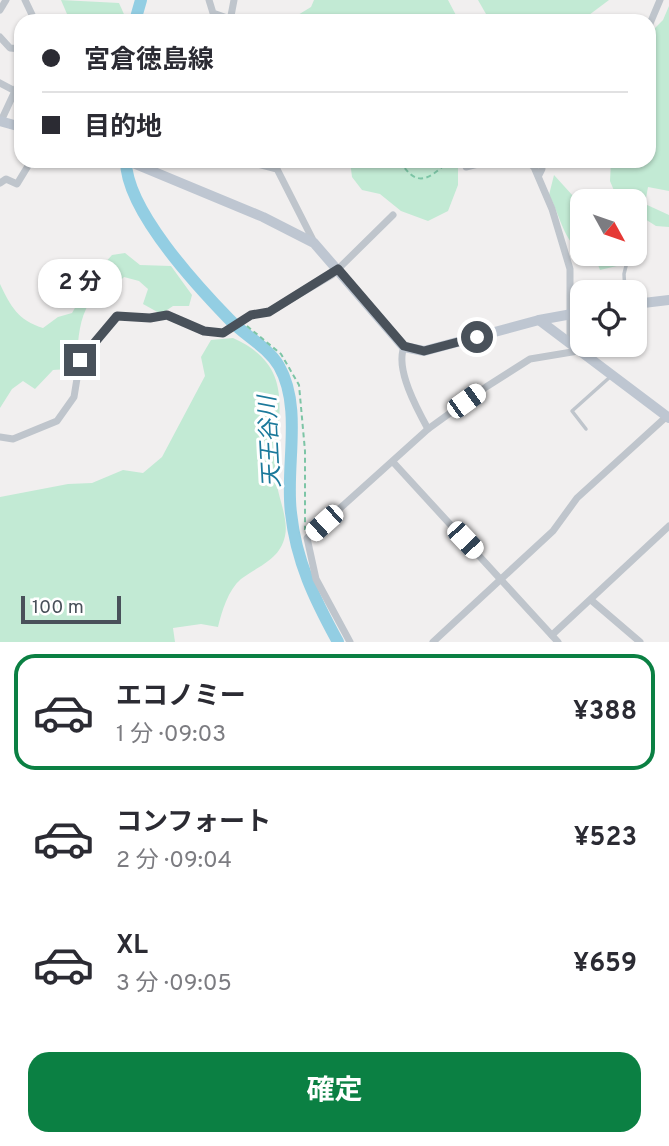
<!DOCTYPE html>
<html lang="ja">
<meta charset="utf-8">
<style>
:root{--surface:#fff;--page:#f7f7f7;--text:#2b2b33;--muted:#7c7c81;--line:#e1e1e2;--accent:#0b8043}
body{margin:0;font-family:Overpass,"Noto Sans JP",sans-serif;background:var(--page);color:var(--text);height:100vh;display:flex;flex-direction:column;font-size:26px;white-space:nowrap}
*{box-sizing:border-box;margin:0}
p{font-size:23px;color:var(--muted)}
.icon{flex:none;width:38px;height:38px;fill:none;stroke:currentColor;stroke-width:2;stroke-linecap:round;stroke-linejoin:round}
.map{position:relative;height:642px;overflow:hidden}
.side{display:flex;flex-direction:column;background:var(--surface);flex:1}
.side>*{flex:none}
.hud{position:absolute;left:14px;top:14px;width:642px;height:154px;border-radius:21px;box-shadow:0 2px 5px #0004;display:grid;align-content:center;height:154px;padding:0 28px;background:var(--surface)}
.needle{width:46px;rotate:130deg}
.fabs{position:absolute;left:570px;top:189px;display:grid;gap:14px}
.fabs a{display:grid;place-items:center;width:77px;height:77px;border-radius:14px;background:var(--surface);box-shadow:0 2px 5px #0004;font-size:35px}
.scale{position:absolute;left:21px;bottom:18px;width:100px;box-sizing:border-box;padding-left:7px;border:4px solid #49515a;border-top:0;font-size:19px;line-height:24px;white-space:nowrap;color:#49515a;-webkit-text-stroke:5px #fff;paint-order:stroke}
.end{position:absolute;width:32px;height:32px;margin:-16px;border:9px solid #49515a;background:#fff;box-shadow:0 0 0 4px #fff}
.from{border-radius:50%}
.bubble{position:absolute;height:49px;border-radius:21px;background:var(--surface);box-shadow:0 2px 5px #0004;font-size:23px;font-weight:700;line-height:49px;text-align:center}
.car{position:absolute;width:21px;height:42px;margin:-21px -10px;border-radius:9px;box-shadow:0 0 5px 2px #0007;background:linear-gradient(#fff 24%,#345 0 40%,#fff 0 76%,#345 0 86%,#fff 0)}
.hud b{display:flex;align-items:center;gap:24px;height:66px;font-size:26px}
.hud b+b{border-top:2px solid var(--line)}
.hud i{width:18px;height:18px;background:var(--text)}
ul{padding:12px 0 0;list-style:none}
li{display:flex;align-items:center;gap:21px;height:116px;margin:0 14px 10px;padding:0 14px;border:4px solid transparent;border-radius:21px}
li div{flex:1}
li b{display:block;font-size:26px}
li em{font-style:normal;font-weight:700}
li.selected{border-color:var(--accent)}
li>.icon{width:63px;height:63px;stroke-width:1.5}
.action{display:flex;gap:14px;margin-top:auto;padding:14px 28px}
.action a{flex:1;height:80px;border-radius:21px;background:var(--accent);color:#fff;font-size:28px;font-weight:700;line-height:80px;text-align:center}
.map>svg:first-child{display:block}
.green{fill:#c2ead4}
.lines{fill:none;stroke-linecap:round;stroke-linejoin:round}
.river{stroke:#93cee3;stroke-width:12}
.path{stroke:#7dc5a6;stroke-width:2;stroke-dasharray:5 3.5;stroke-linecap:butt}
.service{stroke:#bfc5cc;stroke-width:3.5}
.minor{stroke:#bfc5cc;stroke-width:7}
.secondary{stroke:#bec6d1;stroke-width:10}
.route{stroke:#49515a;stroke-width:9}
.labels{text-anchor:middle;stroke-width:6;stroke-linejoin:round;paint-order:stroke}
.water-label{font-size:23px;font-style:italic;fill:#1b799b;stroke:#fff}
</style>
<div class="map">
<svg width="669" height="642" viewBox="0 0 669 642">
<rect width="100%" height="100%" fill="#f1efef"/>
<g class="green">
<path d="M61,0L119,3L127,21H70Z"/>
<path d="M314,0H448L459,21H288L311,7Z"/>
<path d="M478,0H609L581,21H490Z"/>
<path d="M669,6V191L648,187L645,204L669,215V227L656,226L645,219L635,223V201H604L615,193L610,181L611,161H649V34L663,20Z"/>
<path d="M350,161H458V185L448,211L428,221L401,211L380,194L362,190L352,177Z"/>
<path d="M554,175L583,207V254H619L623,255L621,265L600,270L595,257C565,253 562,218 549,195Z"/>
<path d="M125,253L140,265L171,266L192,295L189,306H173L161,314L143,304L148,289L139,281L124,277L112,288L97,291C84,308 80,322 78,343C77,351 71,361 68,369L53,370L35,389L23,381L12,389L0,408V284C11,307 18,320 43,328L58,317L72,313L94,275L112,255Z"/>
<path d="M233,338C302,369 273,420 276,478C277,495 289,519 285,536C280,560 258,566 241,579C228,590 222,611 218,627L201,624L173,628L175,642H0V497L68,484L92,483L123,470L143,473L162,457L205,376L201,357L211,340Z"/>
</g>
<g class="lines">
<g class="river">
<path d="M135,21L141,0"/>
<path d="M126,161C126,209 196,285 229,319C245,336 267,346 279,366C303,408 285,467 291,513C296,561 315,600 338,642"/>
</g>
<g class="path">
<path d="M400,161C417,189 429,179 449,161"/>
<path d="M247,326L281,354L299,385L305,451V530"/>
</g>
<g class="service">
<path d="M635,238V246"/>
<path d="M625,292L624,274L629,254"/>
<path d="M586,429L572,411L610,377"/>
</g>
<g class="minor">
<path d="M25,0L35,21"/>
<path d="M209,0L213,13L230,19"/>
<path d="M0,10L6,0"/>
<path d="M230,21L234,0"/>
<path d="M649,26L660,0"/>
<path d="M0,37L10,48L21,49"/>
<path d="M0,83L15,91L1,121"/>
<path d="M15,91L21,79"/>
<path d="M245,161L277,169L314,242"/>
<path d="M517,161L528,162L534,167L552,209L570,269V343"/>
<path d="M466,167L490,161"/>
<path d="M539,175L542,169L541,161"/>
<path d="M0,183L6,179L17,184L31,161"/>
<path d="M404,347C395,369 417,409 428,429"/>
<path d="M0,437L13,439L57,421L74,397L80,360L117,316L150,318L167,315L204,331L223,333L251,315L269,312L332,275L393,215"/>
<path d="M393,462L558,642"/>
<path d="M591,600L640,642"/>
<path d="M552,635L669,526"/>
<path d="M350,642L316,579L307,538L428,429L486,387L530,359L578,351"/>
<path d="M433,642L553,531L577,498L667,416"/>
</g>
<g class="secondary">
<path d="M0,121L21,127"/>
<path d="M128,161L263,217L314,243L404,347L424,351L539,320L583,312"/>
<path d="M635,304L669,300"/>
<path d="M539,320L669,418"/>
</g>
</g>
<g class="lines">
<path class="route" d="M80,360L117,316L150,318L167,315L204,331L223,333L251,315L269,312L338,269L404,346L424,351L477,337"/>
</g>
<g class="labels">
<g class="water-label">
<text transform="translate(269 442) rotate(-93)" y="8">天王谷川</text>
</g>
</g>
</svg>
<div class="fabs">
<a><svg class="needle" viewBox="-14 -14 28 28"><path d="M0-13l5 13h-10z" fill="#e53935"/><path d="M0 13l5-13h-10z" fill="#7c7c81"/></svg></a>
<a><svg class="icon" aria-label="locate" viewBox="0 0 24 24"><circle cx="12" cy="12" r="6"/><path d="M12 2v4M12 18v4M2 12h4M18 12h4"/></svg></a>
</div>
<div class="scale">100 m</div>
<i class="end from" style="left:477px;top:337px"></i>
<i class="end" style="left:80px;top:360px"></i>
<div class="bubble" style="left:38px;top:259px;width:84px">2 分</div>
<i class="car" style="left:466px;top:401px;rotate:54deg"></i>
<i class="car" style="left:324px;top:523px;rotate:228deg"></i>
<i class="car" style="left:465px;top:540px;rotate:137deg"></i>
<div class="hud">
<b><i class="from"></i>宮倉徳島線</b>
<b><i></i>目的地</b>
</div>
</div>
<section class="side">
<ul>
<li class="selected"><svg class="icon" aria-label="car" viewBox="0 0 24 24"><path d="M5 17H2v-5l4-1 3-4h7l3 4 3 1v5h-3M9 17h6M6 11h13"/><circle cx="7" cy="17" r="2"/><circle cx="17" cy="17" r="2"/></svg><div><b>エコノミー</b><p>1 分 · 09:03</p></div><em>¥388</em></li>
<li><svg class="icon" aria-label="car" viewBox="0 0 24 24"><path d="M5 17H2v-5l4-1 3-4h7l3 4 3 1v5h-3M9 17h6M6 11h13"/><circle cx="7" cy="17" r="2"/><circle cx="17" cy="17" r="2"/></svg><div><b>コンフォート</b><p>2 分 · 09:04</p></div><em>¥523</em></li>
<li><svg class="icon" aria-label="car" viewBox="0 0 24 24"><path d="M5 17H2v-5l4-1 3-4h7l3 4 3 1v5h-3M9 17h6M6 11h13"/><circle cx="7" cy="17" r="2"/><circle cx="17" cy="17" r="2"/></svg><div><b>XL</b><p>3 分 · 09:05</p></div><em>¥659</em></li>
</ul>
<div class="action"><a>確定</a></div>
</section>
